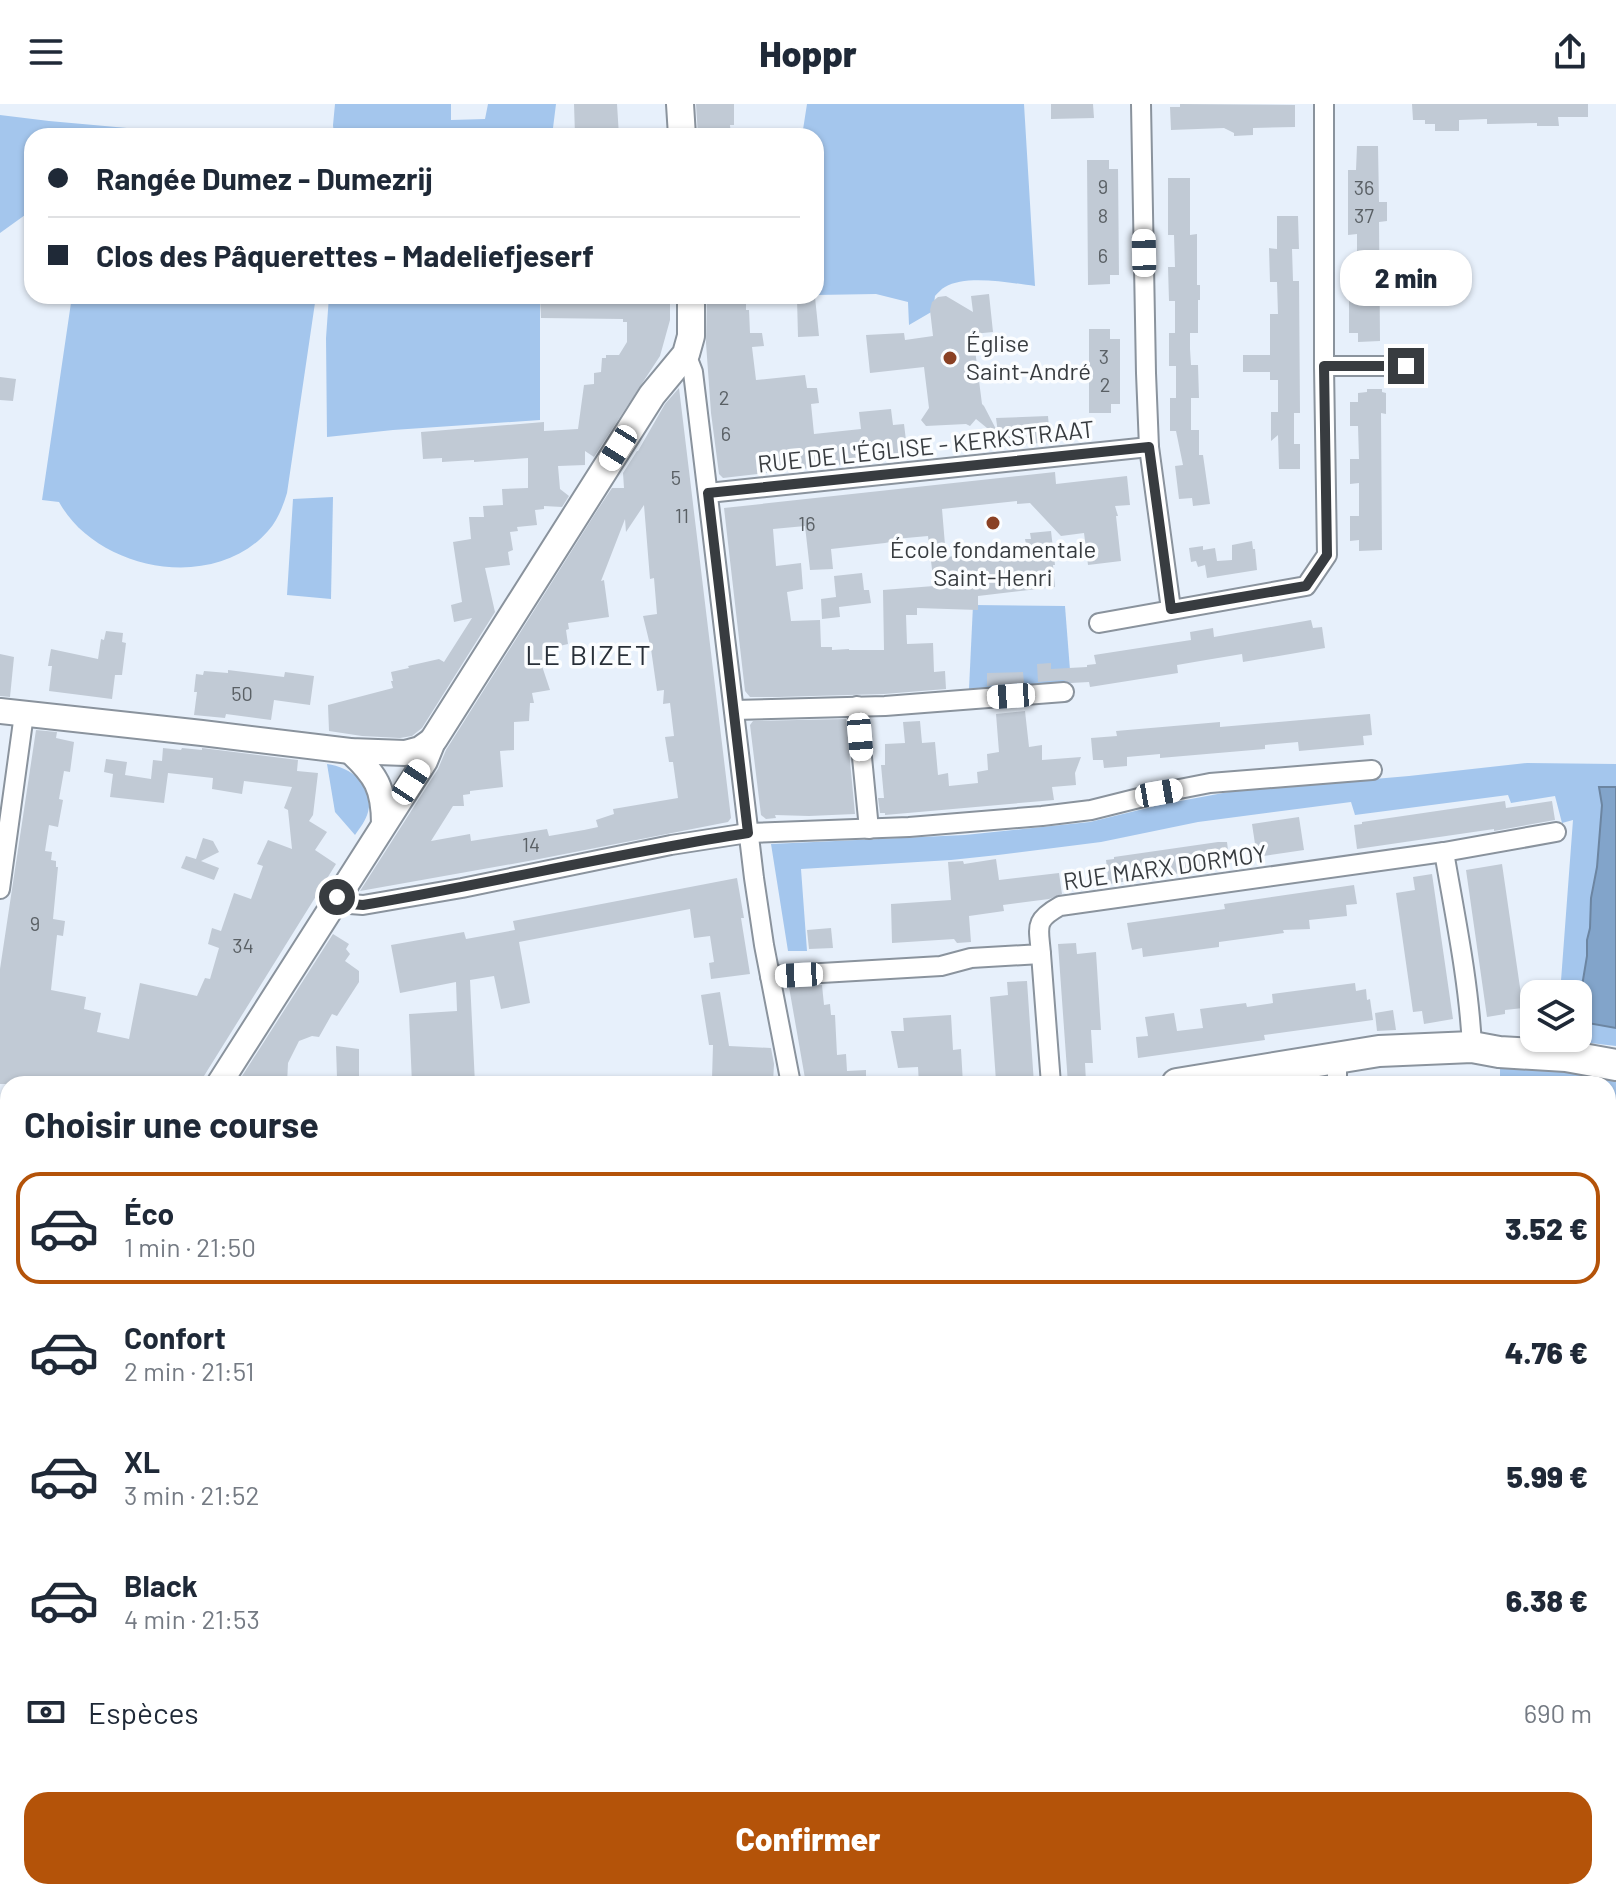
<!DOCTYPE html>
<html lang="fr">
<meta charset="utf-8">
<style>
:root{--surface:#fff;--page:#f2f2f3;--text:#1f2937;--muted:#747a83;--line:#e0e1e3;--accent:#b45309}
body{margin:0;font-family:Barlow,sans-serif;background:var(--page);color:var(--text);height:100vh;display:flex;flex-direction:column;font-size:30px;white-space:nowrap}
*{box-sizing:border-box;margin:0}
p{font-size:26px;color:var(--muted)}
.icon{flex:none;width:44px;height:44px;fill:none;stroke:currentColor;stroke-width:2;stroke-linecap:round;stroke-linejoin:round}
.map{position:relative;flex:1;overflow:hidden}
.drawer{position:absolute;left:0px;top:972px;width:1616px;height:824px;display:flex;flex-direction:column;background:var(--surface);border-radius:24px 24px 0 0;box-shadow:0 2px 6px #0004}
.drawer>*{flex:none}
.banner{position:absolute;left:24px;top:24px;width:800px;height:176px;border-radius:24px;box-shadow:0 2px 6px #0004;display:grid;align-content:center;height:176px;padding:0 24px;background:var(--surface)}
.buttons{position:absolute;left:1520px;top:876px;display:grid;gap:16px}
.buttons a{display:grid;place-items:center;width:72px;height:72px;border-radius:16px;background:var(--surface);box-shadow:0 2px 6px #0004;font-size:40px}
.end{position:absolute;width:36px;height:36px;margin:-18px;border:10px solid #383c40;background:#fff;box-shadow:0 0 0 4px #fff}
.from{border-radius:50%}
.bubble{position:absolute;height:56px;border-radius:24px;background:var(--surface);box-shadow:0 2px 6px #0004;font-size:26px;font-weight:800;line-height:56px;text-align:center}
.car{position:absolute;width:24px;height:48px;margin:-24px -12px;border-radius:10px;box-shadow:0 0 6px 2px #0007;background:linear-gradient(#fff 24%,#345 0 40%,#fff 0 76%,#345 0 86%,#fff 0)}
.banner b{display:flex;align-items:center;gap:28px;height:76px;font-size:30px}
.banner b+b{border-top:2px solid var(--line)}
.banner i{width:20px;height:20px;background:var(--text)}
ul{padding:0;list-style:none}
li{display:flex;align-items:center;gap:24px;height:112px;margin:0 16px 12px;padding:0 8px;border:4px solid transparent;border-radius:24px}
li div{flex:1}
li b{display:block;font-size:30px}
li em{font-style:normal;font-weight:800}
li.on{border-color:var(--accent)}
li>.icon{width:72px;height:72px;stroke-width:1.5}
h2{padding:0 24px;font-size:36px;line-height:96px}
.pay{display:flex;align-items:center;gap:20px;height:88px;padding:0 24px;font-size:30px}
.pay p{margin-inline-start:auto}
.action{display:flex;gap:16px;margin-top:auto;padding:16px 24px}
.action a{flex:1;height:92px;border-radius:24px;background:var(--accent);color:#fff;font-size:32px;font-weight:800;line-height:92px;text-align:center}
header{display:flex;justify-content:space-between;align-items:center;height:104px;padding:0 24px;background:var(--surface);font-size:36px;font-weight:800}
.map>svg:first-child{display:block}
.green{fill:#a4c6ed}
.water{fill:#82a4ca;stroke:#6c85a1;stroke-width:2}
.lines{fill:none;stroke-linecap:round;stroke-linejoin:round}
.stream{stroke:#6c85a1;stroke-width:5}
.building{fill:#c1cad5;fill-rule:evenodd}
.minor-casing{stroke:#8a939d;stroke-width:22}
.tertiary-casing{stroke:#8a939d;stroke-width:28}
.secondary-casing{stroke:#8a939d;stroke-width:30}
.primary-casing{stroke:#8a939d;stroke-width:34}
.minor{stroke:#fff;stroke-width:18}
.tertiary{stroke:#fff;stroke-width:24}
.secondary{stroke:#fff;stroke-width:26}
.primary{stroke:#fff;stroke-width:30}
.route{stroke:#383c40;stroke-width:10}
.poi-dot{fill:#8a4124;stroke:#fbfdff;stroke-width:3}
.labels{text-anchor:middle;stroke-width:7;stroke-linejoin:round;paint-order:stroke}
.number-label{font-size:20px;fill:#5a6065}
.poi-label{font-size:24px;fill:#383c40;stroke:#fbfdff;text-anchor:start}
.street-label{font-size:24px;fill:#383c40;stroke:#fbfdff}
.quarter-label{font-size:28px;letter-spacing:2px;fill:#293039;stroke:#fbfdff}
</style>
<header><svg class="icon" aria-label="menu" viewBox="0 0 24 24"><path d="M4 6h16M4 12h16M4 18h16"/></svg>Hoppr<svg class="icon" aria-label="share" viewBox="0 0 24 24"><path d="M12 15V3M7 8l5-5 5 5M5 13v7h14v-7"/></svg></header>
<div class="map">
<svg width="1616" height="1796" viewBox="0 0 1616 1796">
<rect width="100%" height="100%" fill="#e7f0fb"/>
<g class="green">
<path d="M335,0H451V16L485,15L488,0H556L552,32H334L333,21Z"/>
<path d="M807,0H1024L1035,182C1011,179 966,170 945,183C941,185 938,189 935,192L933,207L909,221L908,198L876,190L816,191V32H802Z"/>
<path d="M0,11L49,17L127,24L117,32H32V106L0,129Z"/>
<path d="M72,192H316L287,389C283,402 278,416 268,427C214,489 97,467 59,398L42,396Z"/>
<path d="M329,192H540V316L393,326L327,333L326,234Z"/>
<path d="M333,393L331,495L287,491L293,395Z"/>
<path d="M973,501L1065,502L1071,579L969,585Z"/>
<path d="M1527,659L1616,660V942L1556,935L1578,934V890H1560L1573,716L1562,719L1555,692L1511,699L1508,691L1355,711L1351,698L1198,718L1101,738L998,751L951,756L801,765L807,847H788L771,740L965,731L1090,718L1164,700L1234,687L1409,672Z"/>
<path d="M327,660C350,663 376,681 368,708C366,716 360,724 355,731L335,708Z"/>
<path d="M1500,965C1540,965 1577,967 1616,976V1319H1608V980H1500Z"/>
<path d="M0,1493L8,1496V1788H479L481,1796H0Z"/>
<path d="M1608,1504H1616V1653L1609,1664L1608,1676Z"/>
</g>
<path class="water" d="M1599,683H1616V924L1582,918L1581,888L1587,852V836L1590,824L1591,794L1597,763L1602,701Z"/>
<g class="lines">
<path class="stream" d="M507,1788L509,1796"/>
</g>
<g class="building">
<path d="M574,0H617L619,32H575Z"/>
<path d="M696,0H734V21H730L731,32H698Z"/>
<path d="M1051,0H1093L1094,14L1051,15Z"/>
<path d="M1180,0L1295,1V23L1253,24V31L1234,32V29L1224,24L1171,26L1170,3H1180Z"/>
<path d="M1412,0H1588V13H1558L1559,22H1537V19L1487,20V15L1459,16V27H1435V20H1425V16H1413Z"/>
<path d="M1357,42H1378L1379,98H1387V117L1379,118L1380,237L1358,238V229H1349V164H1357V130L1348,131V66H1356Z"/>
<path d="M1087,56H1109V65H1118L1119,171H1110V180L1088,181Z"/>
<path d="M1168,74H1190V131L1197,130V181H1200V196H1198V229H1190V245L1191,261H1198L1199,294H1191V326H1199V351H1203L1210,400L1193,402L1192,394L1179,395L1175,362L1183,361L1176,327H1170V294H1176V262H1169V229H1175V197H1169L1168,163H1175L1174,131H1168Z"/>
<path d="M1277,112H1298L1299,145H1292L1293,177H1299L1300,309H1294V340H1300V365H1279L1278,331L1271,337V308H1278V276H1270V268H1243V251H1270V210H1278L1277,178H1270L1269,144L1277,145Z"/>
<path d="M989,190L993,228L973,230L982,300L984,302L998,329L996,314L1048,312L1050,335L1040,336V339L999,343L998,333L976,315L970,322L966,320L926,322L921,316L929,304L924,263L870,269L866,231L904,229L905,236L933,232L930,206L932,198L938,193L946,192L973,208L971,192Z"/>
<path d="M540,192H670V216L660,252L594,353L585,347V361L558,362L560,385L569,392L562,403L544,402V405L535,406L537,421L517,423L518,427L510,428L513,446L508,448L510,461L485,464L495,508L422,624L412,632L400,634L362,632L329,627L328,601L393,584L391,577H393L391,568L409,564L408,562L439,555L444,558L472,514L454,518L451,501L462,498L453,438L471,435L469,413H484L483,402L503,401L502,385L528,384V354L474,358V356L442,358V354L423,355L421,328L544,318V327L578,325L584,281L594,280V269L601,268L602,254H606V251H619L627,238V218H623V215L541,214Z"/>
<path d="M707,192H746V206H749L750,229H762L764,242L752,243L756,276L805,271L807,284H817L819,299L811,300L814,330L861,325L859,308L891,305L893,321L904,320L908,353L723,374L719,370L711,309L706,239Z"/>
<path d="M815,193L819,232L798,233L797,194Z"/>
<path d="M1089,225H1110V235H1120V300H1111V309H1089Z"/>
<path d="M0,273L16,275L13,297L0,296Z"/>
<path d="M679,284L731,714L728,718L534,756L360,787L438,665L446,646L598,405L612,384H624L623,369L637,347H638L665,300ZM644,401L650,475L654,474L657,510L643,512L651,545L657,587L664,586L663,600L670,599L674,632L665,633L669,658H673L678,694L613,705L614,710L596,716L598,723L584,726L549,732L547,725L471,737L470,730L431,737L453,702H464L463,691L470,690V687L503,683L500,647L514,646V618L529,617L530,599H534L532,589L550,586L542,562L557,557L555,543L568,540L566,526L569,525L568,519L609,513L604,476L601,477L625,415L626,428Z"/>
<path d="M1367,285H1382V288L1386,289V310L1381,309L1382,446L1359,447V436L1350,437V412H1359V379L1350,380V355H1359L1358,322H1350V298H1358V289L1367,288Z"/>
<path d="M1055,368L1056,380L1127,372L1130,401L1115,402L1118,412H1116L1121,457L1088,461L1084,429L1061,432L1030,399L1017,400V397L942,405L946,453L1027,445L1025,435H1031L1030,429L1051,427L1055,461H1053L1055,483L978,492V506L917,504V511H906L907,540L933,539L934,568L945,567L946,585L884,590L778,593H750L745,587L724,404ZM805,422L810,466L833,465L831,445L885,439L895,437V435L928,432L934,482L883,486L884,546H849V545L832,546V543H821L820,516L791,517L787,488L803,485L801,459L776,462L773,425Z"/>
<path d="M1252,437L1253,445H1255L1257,466L1207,474L1205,461L1198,463L1196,457L1191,458L1189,444L1203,442V446L1215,444L1217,457L1232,456V441Z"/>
<path d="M862,469L864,486H869L871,499L839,503L840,513L822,515L821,495L836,493L834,472Z"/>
<path d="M1311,516L1313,524L1322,523L1325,544L1243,558L1242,550L1206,556L1177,561L1178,569L1090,583L1089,578L1071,579L1063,576L1038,578L1037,560L1051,559V565L1087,563V561L1096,560L1094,551L1191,536L1190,528L1213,524L1214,533Z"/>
<path d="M106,527L123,529L122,538L126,539L122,571H115L112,595L49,587L52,562H48L51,545L98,555L101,535L104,536Z"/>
<path d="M0,550L14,553L10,593L0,592Z"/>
<path d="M228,566L284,573L285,568L314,572L310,601L274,596L271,616L226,610L225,614L194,611L197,588H194L196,570L203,571L204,567L228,569Z"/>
<path d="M1023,568L1024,579L987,582V569Z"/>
<path d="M1025,607L1029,643L1042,641V656L1081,653L1075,669L1076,681L1052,683L1054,696L885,711V709H880L878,694H884L881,661H885V640L905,639L903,618L920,617L922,639L935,638L938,671L948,669L949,682L978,679L977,668L988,666L987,650L999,648L996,610Z"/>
<path d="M1370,610L1372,631L1363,632L1364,641L1299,647L1298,638L1265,641V645L1253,646L1160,654V650L1127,653V662L1104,664L1103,656H1093L1091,634L1117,632L1116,627L1220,618V623Z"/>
<path d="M846,615L855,710L809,712L775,711L776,714L766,715L761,711L750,621L753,617Z"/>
<path d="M36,626L57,628L56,634L74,638L70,668L64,667L59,695L63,696L58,723L49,721L45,747L52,748L51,756L56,757V763H58L53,815L65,817L63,832L57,831L51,886L86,893L84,905L101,909L97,928L129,935L140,879L197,892L205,874L210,875L219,844L208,840L212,824L221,827L234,789L251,795L263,762L257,760L268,736L292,745L288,706L284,704L292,683L244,677L242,690L212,685L213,674L168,669L164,699L110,693L113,670L104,668L106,655L127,658L125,671L151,675L153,656L162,657L163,644L181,646L182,644L202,646V644L298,656L297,667L318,669L313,711L309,717L327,728L315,746L336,760L199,980H0V865Z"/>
<path d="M1505,697L1506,704L1552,697L1555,716L1494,727V725L1357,745L1354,721L1362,720V718Z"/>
<path d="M1299,713L1304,746L1257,753L1252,720Z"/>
<path d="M203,734L213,737L219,748L201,757L219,764L214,776L181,764L186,752L196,755Z"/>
<path d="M1218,738H1227L1230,762L1109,780L1106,756L1114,755V753Z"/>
<path d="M996,755L999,776L1059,769L1062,790L1049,795L1003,801L1004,807L969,812L971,838L957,839L954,835L892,839L891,800L951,796L948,758L963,757L964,760Z"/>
<path d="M1502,760L1523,904L1505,906V910L1487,913L1466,766Z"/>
<path d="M1432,770L1453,915L1424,920L1422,907L1413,908L1396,789L1415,786L1413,773Z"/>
<path d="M737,774L744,814H741L750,870L711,875L709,859L714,858L710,832L694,834L690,805L519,838L530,899L501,905L494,872L470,876L475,980H412L409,910L457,907L456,878L400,889L391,841L464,828L466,835L515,826L513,817Z"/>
<path d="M1354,781L1357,800L1346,801L1347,812L1309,816L1310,825L1283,826L1284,829L1219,838V843L1143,853L1142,844L1132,846L1130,837L1127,819L1225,805L1224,800Z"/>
<path d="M831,824L833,844L809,845L807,826Z"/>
<path d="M333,830L349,840L346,845L350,850L345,857L359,867V878L337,912L332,910L319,933L312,932L299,937L288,959L287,980H237Z"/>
<path d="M1076,839L1077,850L1096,848L1101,926H1091L1093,959H1085L1086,978L1068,980L1058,840Z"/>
<path d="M1027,877L1034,980H1014V976L996,977L990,893L1008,891L1007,878Z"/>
<path d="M1355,879L1356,887L1366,885L1367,896L1370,895L1373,916L1264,931L1265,936L1138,954L1136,933L1148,932L1145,913L1174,909L1177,927L1203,924L1200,905L1246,899L1247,903L1273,899L1272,890Z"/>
<path d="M822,881L824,901L830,900L831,911H835L837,951L846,950L847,967L866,966V980H806L789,883Z"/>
<path d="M720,888L729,942L771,944L774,960L773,979L712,975L713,941H709L701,891Z"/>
<path d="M1393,906L1396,926L1377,927L1375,909Z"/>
<path d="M951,911L953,946L961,945L963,980H919L918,963L898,964L891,927H904L903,914Z"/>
<path d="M336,942L359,945V980H342V974H337Z"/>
</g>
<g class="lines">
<g class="minor-casing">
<g id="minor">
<path d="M1141,0L1146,269L1149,343L1171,505"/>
<path d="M686,250L693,268L754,774L764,841L791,980"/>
<path d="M1324,262H1406"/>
<path d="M708,389L1149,343"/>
<path d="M1099,519L1306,482L1327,451L1324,262V0"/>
<path d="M857,602L869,725"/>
<path d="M734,606L885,602L1064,588"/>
<path d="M1444,748C1455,812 1469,878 1472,943"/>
<path d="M0,785L24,610"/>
<path d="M337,793L350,800L363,801L462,784L671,741L748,729L909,723L1042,712L1091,706L1159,689L1210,679L1372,666"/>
<path d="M1041,850L1051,980"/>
<path d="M770,872L941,862L971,854L1041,850C1039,823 1033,817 1060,802L1444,748L1556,728"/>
<path d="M1337,954V980"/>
<path d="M0,1486L8,1488"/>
<path d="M487,1788L488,1796"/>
<path d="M1450,1788L1467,1796"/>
<path d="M1042,1796L1044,1788"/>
</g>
</g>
<g class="tertiary-casing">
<g id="tertiary">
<path d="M0,607L202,629L350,647L405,649L420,645L434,635"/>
<path d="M350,647C376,671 384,684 384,720"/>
<path d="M219,980L425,657L434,635"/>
<path d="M0,1013L8,1014"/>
</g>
</g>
<g class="secondary-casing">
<g id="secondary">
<path d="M680,0L682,32"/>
<path d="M434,635L652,291L686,250L691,232V192"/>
</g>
</g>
<g class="primary-casing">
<path id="primary" d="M1177,980L1379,947L1472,943L1499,948L1566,952L1616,961"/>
</g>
<use href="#minor" class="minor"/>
<use href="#tertiary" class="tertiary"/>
<use href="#secondary" class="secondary"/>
<use href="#primary" class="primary"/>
</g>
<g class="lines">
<path class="route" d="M337,793L350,800L363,801C492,779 619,749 748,729L708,389L1149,343L1171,505L1306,482L1327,451L1324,262H1406"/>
</g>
<g class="poi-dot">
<circle cx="950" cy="254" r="8"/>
<circle cx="993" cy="419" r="8"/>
</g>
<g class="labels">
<g class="number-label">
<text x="1103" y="90">9</text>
<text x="1364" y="91">36</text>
<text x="1103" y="119">8</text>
<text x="1364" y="119">37</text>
<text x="1103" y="159">6</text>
<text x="1104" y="260">3</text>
<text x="1105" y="288">2</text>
<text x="724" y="301">2</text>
<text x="726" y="337">6</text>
<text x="676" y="381">5</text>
<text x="682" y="419">11</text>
<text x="807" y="427">16</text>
<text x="242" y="597">50</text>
<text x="531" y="748">14</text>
<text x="35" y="827">9</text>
<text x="243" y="849">34</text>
</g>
<g class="poi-label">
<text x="966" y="248">Église<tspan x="966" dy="28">Saint-André</tspan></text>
<text x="993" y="454" text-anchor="middle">École fondamentale<tspan x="993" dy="28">Saint-Henri</tspan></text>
</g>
<g class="street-label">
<text transform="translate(926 343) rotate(-6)" y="8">RUE DE L'ÉGLISE - KERKSTRAAT</text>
<text transform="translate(1165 764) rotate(-8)" y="8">RUE MARX DORMOY</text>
</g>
<g class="quarter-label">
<text x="589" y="561">LE BIZET</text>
</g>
</g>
</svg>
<div class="buttons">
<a><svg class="icon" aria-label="layers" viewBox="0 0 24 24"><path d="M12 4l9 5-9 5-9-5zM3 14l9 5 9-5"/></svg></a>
</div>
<i class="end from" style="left:337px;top:793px"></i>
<i class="end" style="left:1406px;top:262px"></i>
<div class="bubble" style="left:1340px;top:146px;width:132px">2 min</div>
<i class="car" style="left:1144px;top:149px;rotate:359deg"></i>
<i class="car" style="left:618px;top:344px;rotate:212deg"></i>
<i class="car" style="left:1011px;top:592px;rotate:266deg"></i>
<i class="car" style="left:860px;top:633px;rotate:175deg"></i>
<i class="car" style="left:411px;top:678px;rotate:33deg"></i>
<i class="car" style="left:1159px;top:689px;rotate:80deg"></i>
<i class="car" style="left:799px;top:871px;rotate:267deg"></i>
<div class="banner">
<b><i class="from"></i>Rangée Dumez - Dumezrij</b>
<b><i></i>Clos des Pâquerettes - Madeliefjeserf</b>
</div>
<section class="drawer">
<h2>Choisir une course</h2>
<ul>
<li class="on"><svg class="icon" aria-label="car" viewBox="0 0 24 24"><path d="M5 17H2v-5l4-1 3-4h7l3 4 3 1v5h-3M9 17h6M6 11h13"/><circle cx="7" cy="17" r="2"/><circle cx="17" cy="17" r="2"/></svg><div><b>Éco</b><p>1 min · 21:50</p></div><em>3.52 €</em></li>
<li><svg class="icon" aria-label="car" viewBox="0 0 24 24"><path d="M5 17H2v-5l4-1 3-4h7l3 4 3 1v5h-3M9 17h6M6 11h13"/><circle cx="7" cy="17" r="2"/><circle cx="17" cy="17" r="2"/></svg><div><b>Confort</b><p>2 min · 21:51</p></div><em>4.76 €</em></li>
<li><svg class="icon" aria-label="car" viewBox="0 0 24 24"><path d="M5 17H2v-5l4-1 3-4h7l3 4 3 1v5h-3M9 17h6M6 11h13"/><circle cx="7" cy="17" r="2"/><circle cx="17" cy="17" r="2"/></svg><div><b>XL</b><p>3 min · 21:52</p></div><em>5.99 €</em></li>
<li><svg class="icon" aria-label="car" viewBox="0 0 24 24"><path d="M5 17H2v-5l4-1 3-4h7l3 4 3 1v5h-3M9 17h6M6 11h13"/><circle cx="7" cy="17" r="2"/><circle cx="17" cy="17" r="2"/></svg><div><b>Black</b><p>4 min · 21:53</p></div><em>6.38 €</em></li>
</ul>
<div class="pay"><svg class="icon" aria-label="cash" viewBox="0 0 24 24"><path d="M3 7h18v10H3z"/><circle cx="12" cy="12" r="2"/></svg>Espèces<p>690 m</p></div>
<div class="action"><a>Confirmer</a></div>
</section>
</div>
